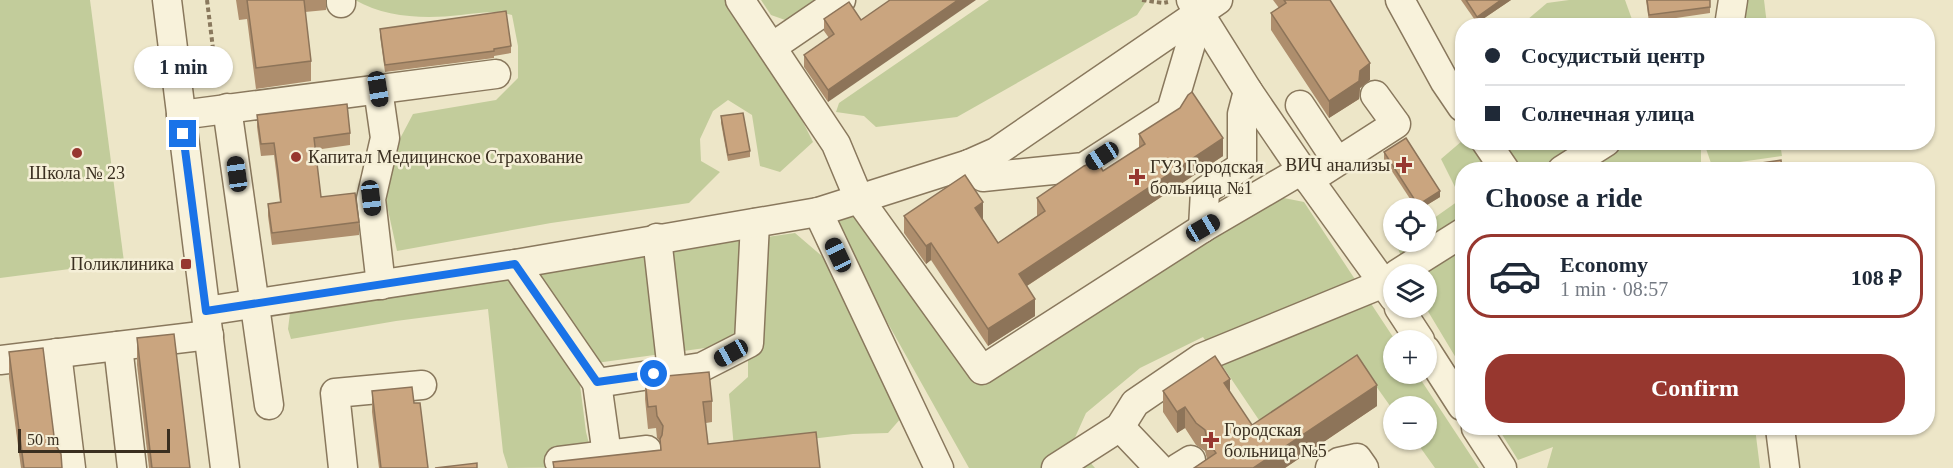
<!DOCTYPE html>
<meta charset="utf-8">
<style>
:root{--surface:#fff;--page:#f2f2f3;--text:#1f2937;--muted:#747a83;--line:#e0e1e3;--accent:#97372f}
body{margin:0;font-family:"Times New Roman",serif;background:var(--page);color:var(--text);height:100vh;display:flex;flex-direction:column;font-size:22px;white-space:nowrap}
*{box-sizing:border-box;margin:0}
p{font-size:20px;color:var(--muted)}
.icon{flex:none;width:33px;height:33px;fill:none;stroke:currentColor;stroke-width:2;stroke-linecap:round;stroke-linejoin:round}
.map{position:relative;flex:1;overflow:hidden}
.panel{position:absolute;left:1455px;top:162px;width:480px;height:273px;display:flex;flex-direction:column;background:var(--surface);border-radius:24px;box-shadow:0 2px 4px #0004}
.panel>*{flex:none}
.guide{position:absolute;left:1455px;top:18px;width:480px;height:132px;border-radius:24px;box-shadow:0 2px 4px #0004;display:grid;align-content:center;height:132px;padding:0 30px;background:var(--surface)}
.buttons{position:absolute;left:1383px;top:198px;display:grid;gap:12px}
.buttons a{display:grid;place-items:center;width:54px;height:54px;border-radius:50%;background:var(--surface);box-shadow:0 2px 4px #0004;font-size:30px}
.scale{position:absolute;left:18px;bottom:15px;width:152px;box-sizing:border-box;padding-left:6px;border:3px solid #3a2f20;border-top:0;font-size:16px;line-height:21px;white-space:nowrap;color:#3a2f20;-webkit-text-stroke:4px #f5efd7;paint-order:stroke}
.end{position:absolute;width:27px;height:27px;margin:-14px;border:8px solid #1a73e8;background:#fff;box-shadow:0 0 0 3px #fff}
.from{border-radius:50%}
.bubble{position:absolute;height:42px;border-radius:21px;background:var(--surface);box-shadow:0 2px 4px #0004;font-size:20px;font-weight:800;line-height:42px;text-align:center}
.car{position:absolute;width:18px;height:36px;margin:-18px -9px;border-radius:8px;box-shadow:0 0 4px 2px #0007;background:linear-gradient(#222 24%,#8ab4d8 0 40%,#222 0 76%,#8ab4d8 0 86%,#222 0)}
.guide b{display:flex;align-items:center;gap:21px;height:57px;font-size:22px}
.guide b+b{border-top:2px solid var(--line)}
.guide i{width:15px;height:15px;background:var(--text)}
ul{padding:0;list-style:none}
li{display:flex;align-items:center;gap:18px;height:84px;margin:0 12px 9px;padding:0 18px;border:3px solid var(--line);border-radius:24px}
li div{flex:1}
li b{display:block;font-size:22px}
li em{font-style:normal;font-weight:800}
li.current{border-color:var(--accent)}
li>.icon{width:54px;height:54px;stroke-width:1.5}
h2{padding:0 30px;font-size:27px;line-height:72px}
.primary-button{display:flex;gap:12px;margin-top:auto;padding:12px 30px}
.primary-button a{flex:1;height:69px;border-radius:24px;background:var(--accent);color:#fff;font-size:24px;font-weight:800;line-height:69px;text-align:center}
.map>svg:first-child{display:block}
.green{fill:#c2cc9b}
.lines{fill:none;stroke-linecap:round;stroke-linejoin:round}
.minor-casing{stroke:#89785d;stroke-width:31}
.path{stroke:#89785d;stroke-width:4;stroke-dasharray:4.5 3;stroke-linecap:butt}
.minor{stroke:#f8f2db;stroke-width:28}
.wall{fill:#ae8e6d}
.shaded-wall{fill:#8d7459}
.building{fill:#caa57f;stroke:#8d7459;stroke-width:1.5}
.route{stroke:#1a73e8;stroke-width:8}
.poi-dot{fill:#97372f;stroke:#f5efd7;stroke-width:2}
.labels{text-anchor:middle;stroke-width:5;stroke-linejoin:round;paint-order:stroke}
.poi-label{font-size:18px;fill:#3a2f20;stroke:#f5efd7;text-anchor:start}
</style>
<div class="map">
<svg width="1953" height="468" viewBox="0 0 1953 468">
<rect width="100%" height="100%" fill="#ede6c8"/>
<g class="green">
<path d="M0,0H90L124,262L0,278Z"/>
<path d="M355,0H730L776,68L813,142L780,172L760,166L752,115L728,100L713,111L700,139L701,161L720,172L689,203L551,223L397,251L386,201L394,150L413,114L496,100L518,78V46L512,15C495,10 478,13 461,15C426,19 386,18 355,0Z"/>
<path d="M761,0H819L788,21L771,15Z"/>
<path d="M989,0H1147L1137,15L957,117L876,127L864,116L836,112L839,103Z"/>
<path d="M1569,0H1625L1634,25H1521L1547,3Z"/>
<path d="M1744,0H1764L1767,25L1740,26Z"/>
<path d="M1462,141L1701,143V169L1462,170V368L1426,308V274H1409L1395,242H1426L1427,223L1461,199L1441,159Z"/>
<path d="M1704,143H1780L1782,156L1712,166Z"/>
<path d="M1274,196L1304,202L1395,340H1394V374H1417L1479,468H1435L1415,440H1426V406H1394L1393,410L1361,365L1263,426L1203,337L1140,368L1086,413L1073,442L1095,468H969L839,236L837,221L850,215L867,220L985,384Z"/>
<path d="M795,233L823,257L902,417L888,433L853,434L734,448L729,394L748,377V353L727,345L596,363L579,377L586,432L595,467L508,468L503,452L488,309L396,321L291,339L288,329L291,305Z"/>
<path d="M1498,428H1755L1760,468H1547L1553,447L1518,460Z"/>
</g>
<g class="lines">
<g class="minor-casing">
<g id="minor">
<path d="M167,0L225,468"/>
<path d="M341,0V3"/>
<path d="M740,0L836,144L859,199L982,370L1203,228L1302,170"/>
<path d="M1191,0L1248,91L1302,170L1394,298"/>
<path d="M1400,0L1445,82L1462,107"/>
<path d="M1729,26L1733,0"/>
<path d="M772,47L841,0"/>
<path d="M378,89L385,138L371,199L381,285"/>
<path d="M1300,105L1337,161"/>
<path d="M227,108L269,405"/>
<path d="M181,115L496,74"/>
<path d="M1486,142L1505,170"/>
<path d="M969,164L983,177L1084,167L1171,111L1200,13"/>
<path d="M1562,170L1606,142"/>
<path d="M1309,180L1396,124L1375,95"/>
<path d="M818,212L939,468"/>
<path d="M1203,228L1205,191L1242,166V114L1248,91"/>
<path d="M657,238L672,371"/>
<path d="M515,264L597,383L702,367L749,343L755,223"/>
<path d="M1397,274L1462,233"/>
<path d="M1399,308L1420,340"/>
<path d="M206,311L515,264L818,212L969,164L996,152L1218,0"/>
<path d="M118,346L132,468"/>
<path d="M1426,350L1462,406"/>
<path d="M57,353L71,468"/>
<path d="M0,360L209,335"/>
<path d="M597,383L607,455"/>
<path d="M1120,427L1159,468"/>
<path d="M1476,428L1502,468"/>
<path d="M1780,428L1785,468"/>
<path d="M559,461L647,450"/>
<path d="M343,468L335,393L422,385"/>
<path d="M1056,468L1120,427L1135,403L1201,358L1384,283L1394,277"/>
<path d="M1178,468L1191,460"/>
<path d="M1330,468L1339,462L1357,458L1364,468"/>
</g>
</g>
<g class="path">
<path d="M207,0L218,89"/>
<path d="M1142,0L1163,3L1168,2"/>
</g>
<use href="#minor" class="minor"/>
</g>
<g class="wall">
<path d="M236,0H326V10L305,12L311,61V81L256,89L247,19L239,20Z"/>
<path d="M1273,0H1330L1370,80L1360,88L1359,99L1329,118L1271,30V13L1279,8Z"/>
<path d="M1461,0H1511L1477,23Z"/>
<path d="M1646,0H1710V13L1649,22Z"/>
<path d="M849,2L828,102L804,67V55L829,38L824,31V19Z"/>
<path d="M380,29L511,46V53L494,56V58L385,72L380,36Z"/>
<path d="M257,115L350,133V145L315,150L321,197L359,222V235L272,245L268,216V204L280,202L274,155L261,156L257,127Z"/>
<path d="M721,116L750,151V157L728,161L721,123Z"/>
<path d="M1139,134L1223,156L1027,286L1035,316L988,346L931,260L926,264L904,233V216L983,220L998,243L1037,216V198L1103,171L1139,148Z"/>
<path d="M1384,152L1440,197L1422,208H1416L1384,159Z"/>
<path d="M137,338L190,468H149L137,365Z"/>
<path d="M9,352L55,444L62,468H21L9,378Z"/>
<path d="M645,378L712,401V422L706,423L708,444L820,468H553V462L660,450V441L657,438L656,428L648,429L645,399Z"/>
<path d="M372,391L414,403L428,468H379L372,412Z"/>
<path d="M1163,391L1230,393L1252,425L1377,406L1285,468H1194L1207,459L1205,451L1196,445L1185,428L1177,433L1163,412Z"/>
</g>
<g class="shaded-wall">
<path d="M958,0H976L828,102V90Z"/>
<path d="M1501,0H1511L1477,23V17Z"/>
<path d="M1370,63V80L1360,88L1359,99L1329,118V101L1360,71Z"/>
<path d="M1223,138V156L1019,291V274Z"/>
<path d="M1440,191V197L1422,208H1418V205Z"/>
<path d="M983,202V220L975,225V208Z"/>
<path d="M931,243V260L926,264V246Z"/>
<path d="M1035,299V316L988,346V329Z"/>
<path d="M1230,379V400L1224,383Z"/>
<path d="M1377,385V406L1285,468H1253Z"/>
<path d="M1185,407V428L1177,433V412Z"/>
</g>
<g class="building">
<path d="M247,0H304L311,61L256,68Z"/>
<path d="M890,0H958L828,90L804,55L834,34L824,19L849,2L861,20Z"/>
<path d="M1284,0H1330L1370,63L1360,71L1359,81L1329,101L1271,13L1286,3Z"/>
<path d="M1466,0H1501L1477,17Z"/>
<path d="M1647,0H1710V7L1649,15Z"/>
<path d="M506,11L511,46L494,49V51L385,65L380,29Z"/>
<path d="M1192,92L1223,138L1019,274L1035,299L988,329L931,243L926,246L904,216L965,175L983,202L975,208L998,243L1045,211L1037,198L1084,166L1097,161L1103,171L1145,144L1139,134L1180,108L1188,95Z"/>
<path d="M347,104L350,133L314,138L321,197L355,193L359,222L272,233L268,204L281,202L278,172L274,143L261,144L257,115Z"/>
<path d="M743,113L750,151L728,155L721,116Z"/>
<path d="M1406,138L1440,191L1418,205L1384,152Z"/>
<path d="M1781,160L1782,170H1763L1762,163Z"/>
<path d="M174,334L190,468H152L137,338Z"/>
<path d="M43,348L55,444L61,454L62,468H24L9,352Z"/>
<path d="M1357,355L1377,385L1253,468H1194L1216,453L1207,440L1205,430L1196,423L1185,407L1177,412L1163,391L1215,356L1230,379L1224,383L1252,425Z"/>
<path d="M709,372L712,401L703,402L708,444L816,432L820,468H554L553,462L661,450L660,439L662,435L663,426L657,416L656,406L648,407L645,378Z"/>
<path d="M412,387L414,403H420L428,468H381L372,391Z"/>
<path d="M477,463V468H435Z"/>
</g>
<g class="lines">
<path class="route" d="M183,134L206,311L515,264L597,382L654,374"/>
</g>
<g class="poi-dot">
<circle cx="77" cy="153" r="6"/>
<circle cx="296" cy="157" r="6"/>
<path d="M1401 156h6v6h6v6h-6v6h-6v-6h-6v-6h6z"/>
<path d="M1134 168h6v6h6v6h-6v6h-6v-6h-6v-6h6z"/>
<rect x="180" y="258" width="12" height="12" rx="3"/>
<path d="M1208 431h6v6h6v6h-6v6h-6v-6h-6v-6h6z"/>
</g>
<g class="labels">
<g class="poi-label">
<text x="308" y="163">Капитал Медицинское Страхование</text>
<text x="1390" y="171" text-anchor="end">ВИЧ анализы</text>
<text x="1150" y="173">ГУЗ Городская<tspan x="1150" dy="21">больница №1</tspan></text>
<text x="77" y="179" text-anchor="middle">Школа № 23</text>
<text x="174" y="270" text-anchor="end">Поликлиника</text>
<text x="1224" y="436">Городская<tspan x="1224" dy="21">больница №5</tspan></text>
</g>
</g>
</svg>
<div class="buttons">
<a><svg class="icon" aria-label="locate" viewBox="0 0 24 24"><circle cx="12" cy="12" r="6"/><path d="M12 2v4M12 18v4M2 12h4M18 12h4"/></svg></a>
<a><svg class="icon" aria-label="layers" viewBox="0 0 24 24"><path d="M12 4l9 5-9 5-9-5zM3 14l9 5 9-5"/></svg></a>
<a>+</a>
<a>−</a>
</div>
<div class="scale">50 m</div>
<i class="end from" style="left:654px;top:374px"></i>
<i class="end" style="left:183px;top:134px"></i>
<div class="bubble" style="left:134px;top:46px;width:99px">1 min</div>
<i class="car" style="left:378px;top:89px;rotate:171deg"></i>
<i class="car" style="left:1102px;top:156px;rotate:237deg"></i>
<i class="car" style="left:237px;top:174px;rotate:352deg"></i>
<i class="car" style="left:371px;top:198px;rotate:173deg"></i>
<i class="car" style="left:1203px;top:228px;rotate:60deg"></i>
<i class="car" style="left:838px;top:255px;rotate:335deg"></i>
<i class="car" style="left:731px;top:353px;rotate:241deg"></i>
<div class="guide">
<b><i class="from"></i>Сосудистый центр</b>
<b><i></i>Солнечная улица</b>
</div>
<section class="panel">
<h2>Choose a ride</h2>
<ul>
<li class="current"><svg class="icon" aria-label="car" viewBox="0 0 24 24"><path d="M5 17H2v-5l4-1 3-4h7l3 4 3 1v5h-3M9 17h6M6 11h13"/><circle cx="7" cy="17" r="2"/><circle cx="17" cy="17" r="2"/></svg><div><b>Economy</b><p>1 min · 08:57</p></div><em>108 ₽</em></li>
</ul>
<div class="primary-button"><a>Confirm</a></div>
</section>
</div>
